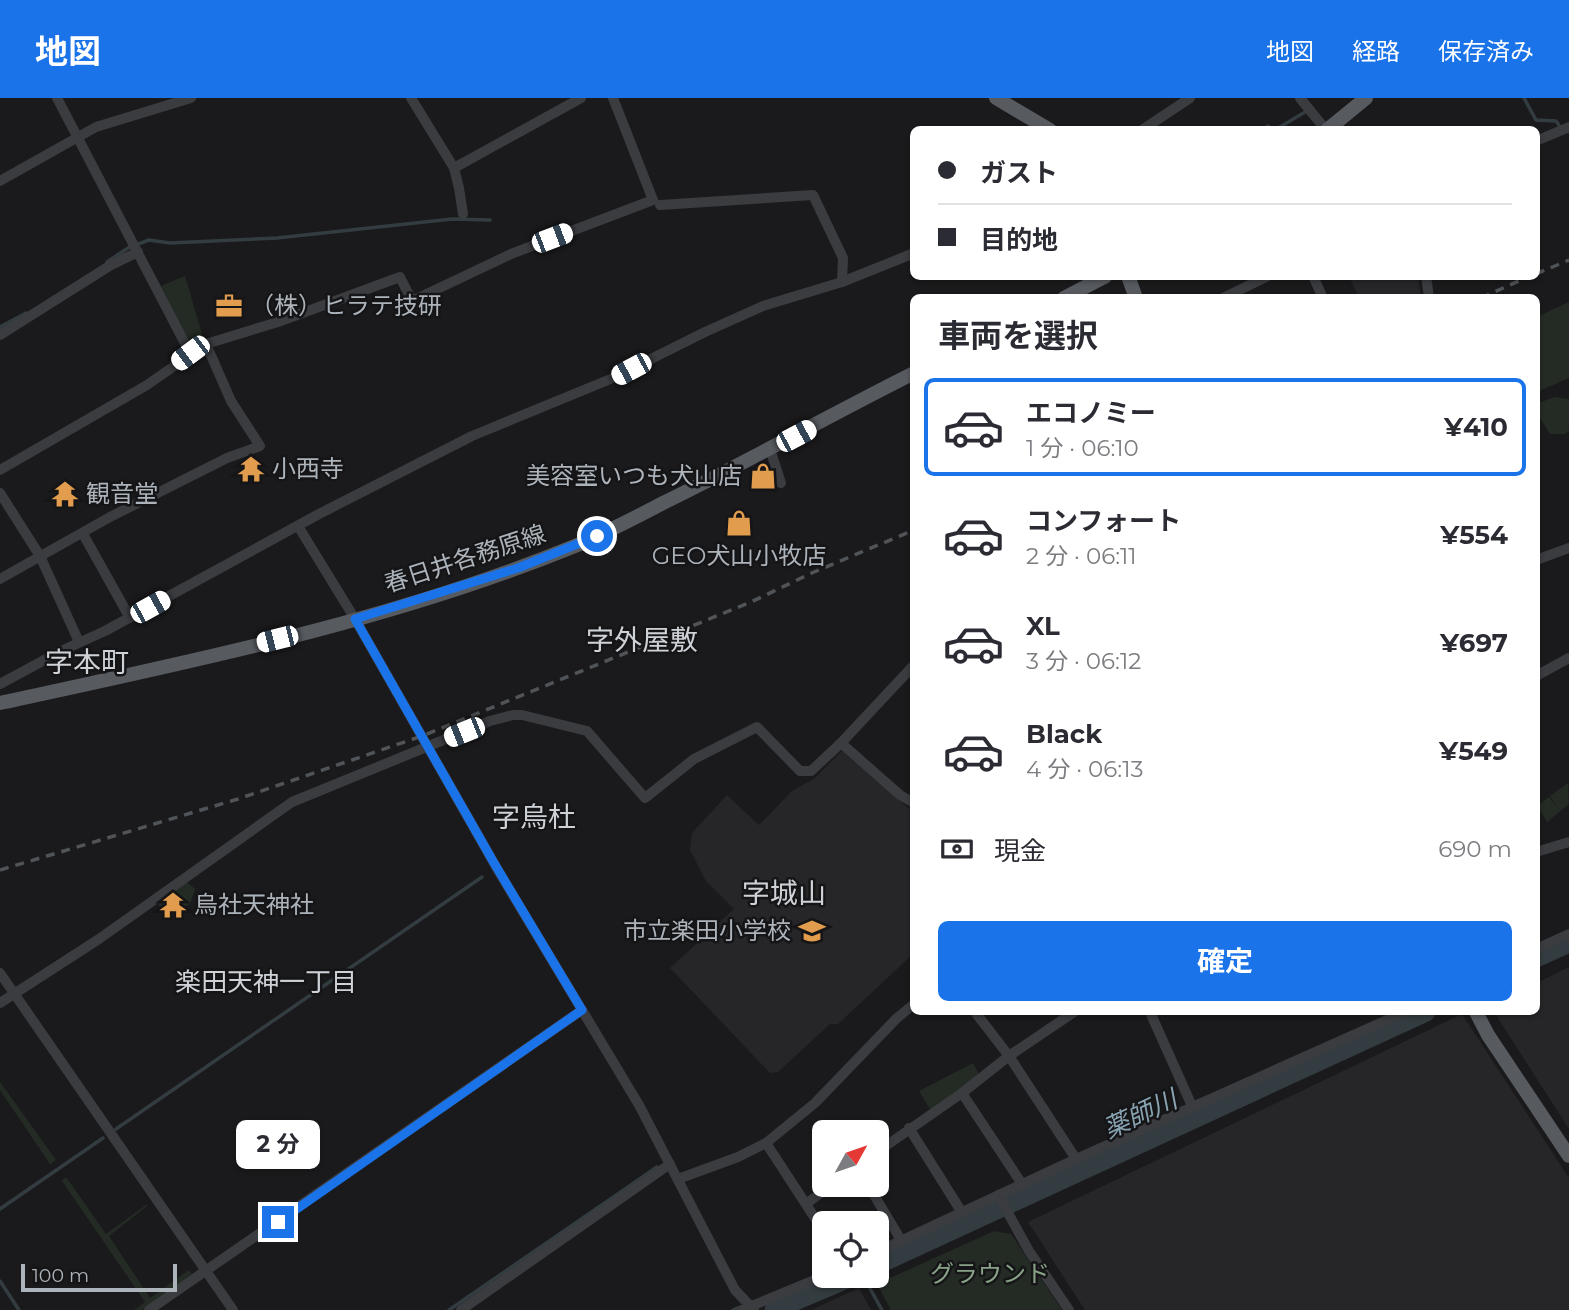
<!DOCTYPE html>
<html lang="ja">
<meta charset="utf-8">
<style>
:root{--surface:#fff;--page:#f7f7f7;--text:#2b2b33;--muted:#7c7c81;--line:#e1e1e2;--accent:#1a73e8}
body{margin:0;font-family:Montserrat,"Noto Sans JP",sans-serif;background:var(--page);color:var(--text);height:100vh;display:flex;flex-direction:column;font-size:26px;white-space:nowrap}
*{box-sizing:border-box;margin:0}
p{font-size:23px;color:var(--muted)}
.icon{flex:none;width:38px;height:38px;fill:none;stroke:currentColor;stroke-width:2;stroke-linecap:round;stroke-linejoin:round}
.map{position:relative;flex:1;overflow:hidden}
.details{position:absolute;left:910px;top:196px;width:630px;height:721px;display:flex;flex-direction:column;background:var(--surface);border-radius:10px;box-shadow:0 2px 5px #0004}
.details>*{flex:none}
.hud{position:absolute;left:910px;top:28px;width:630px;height:154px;border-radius:10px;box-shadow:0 2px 5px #0004;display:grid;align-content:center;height:154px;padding:0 28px;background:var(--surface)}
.needle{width:46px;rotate:50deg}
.fabs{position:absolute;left:812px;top:1022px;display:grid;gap:14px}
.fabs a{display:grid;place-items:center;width:77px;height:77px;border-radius:10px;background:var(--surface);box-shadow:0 2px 5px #0004;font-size:35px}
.scale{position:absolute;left:21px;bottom:18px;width:156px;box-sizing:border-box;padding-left:7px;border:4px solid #adb3ba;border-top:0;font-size:19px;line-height:24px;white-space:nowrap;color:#adb3ba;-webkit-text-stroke:5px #151517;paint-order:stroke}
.end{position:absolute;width:32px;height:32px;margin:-16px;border:9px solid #1a73e8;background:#fff;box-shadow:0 0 0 4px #fff}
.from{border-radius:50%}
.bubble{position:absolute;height:49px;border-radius:10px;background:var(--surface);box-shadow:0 2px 5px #0004;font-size:23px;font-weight:700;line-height:49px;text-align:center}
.car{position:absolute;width:21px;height:42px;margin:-21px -10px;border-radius:9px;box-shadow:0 0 5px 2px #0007;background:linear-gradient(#fff 24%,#345 0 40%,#fff 0 76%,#345 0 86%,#fff 0)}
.hud b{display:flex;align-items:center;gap:24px;height:66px;font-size:26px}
.hud b+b{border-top:2px solid var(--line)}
.hud i{width:18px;height:18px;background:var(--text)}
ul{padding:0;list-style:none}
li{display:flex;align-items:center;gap:21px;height:98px;margin:0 14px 10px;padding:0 14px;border:4px solid transparent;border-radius:10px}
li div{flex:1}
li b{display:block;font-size:26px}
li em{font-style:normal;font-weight:700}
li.active{border-color:var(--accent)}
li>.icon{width:63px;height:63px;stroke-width:1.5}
h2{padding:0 28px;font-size:32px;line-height:84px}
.pay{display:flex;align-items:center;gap:18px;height:77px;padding:0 28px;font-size:26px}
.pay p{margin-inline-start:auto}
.primary-button{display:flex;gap:14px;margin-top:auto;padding:14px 28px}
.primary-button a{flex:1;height:80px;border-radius:10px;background:var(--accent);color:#fff;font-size:28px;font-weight:700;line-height:80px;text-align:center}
header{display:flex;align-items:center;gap:42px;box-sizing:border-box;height:98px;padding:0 35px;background:var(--accent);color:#fff}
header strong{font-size:33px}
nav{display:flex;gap:38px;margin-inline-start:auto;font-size:24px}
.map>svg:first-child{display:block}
.built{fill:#262628}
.green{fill:#242b24}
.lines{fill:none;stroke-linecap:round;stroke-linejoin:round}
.stream{stroke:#333c40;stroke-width:3.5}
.river{stroke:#333c40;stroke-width:19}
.minor{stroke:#3b3c40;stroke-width:10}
.major{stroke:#575a5f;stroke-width:14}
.rail{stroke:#505357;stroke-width:3.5;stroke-dasharray:9 7;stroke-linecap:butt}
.route{stroke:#1a73e8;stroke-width:9}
.labels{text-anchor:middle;stroke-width:5;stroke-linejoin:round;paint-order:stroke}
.poi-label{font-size:24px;fill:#adb3ba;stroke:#151517;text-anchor:start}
.street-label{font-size:24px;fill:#adb3ba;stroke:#151517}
.park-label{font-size:24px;fill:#88a387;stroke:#151517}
.neighbourhood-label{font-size:26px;fill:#ced1d6;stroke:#151517}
.water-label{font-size:26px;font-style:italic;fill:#88a3b1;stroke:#151517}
.quarter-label{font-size:28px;fill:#ced1d6;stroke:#151517}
</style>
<header>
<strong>地図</strong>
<nav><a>地図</a><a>経路</a><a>保存済み</a></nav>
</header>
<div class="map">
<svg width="1569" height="1212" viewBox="0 0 1569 1212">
<rect width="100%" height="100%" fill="#1a1a1c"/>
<g class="built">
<path d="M1349,179H1418L1421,199H1359Z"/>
<path d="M842,653L913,714V856L838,926H830L778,974L770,975L670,870L734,811L706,783L690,752L692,735L727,697L759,727L792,693L815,680Z"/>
<path d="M1569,869V1031L1494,914H1536L1537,885Z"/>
<path d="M1462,916L1569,1080V1212H1085L1028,1124Z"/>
<path d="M859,1190L871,1212H811Z"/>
</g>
<g class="green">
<path d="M185,178L204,243L191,247L161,188Z"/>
<path d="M1569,204V280L1537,294V219Z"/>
<path d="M1555,299L1569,301V333L1565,336H1550L1537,315L1538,305Z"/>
<path d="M1568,685L1569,706L1547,724L1537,708L1549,699L1559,712L1550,698Z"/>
<path d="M186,783L195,791L190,806L185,808L184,814L165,819L158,805Z"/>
<path d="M973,965L980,978L930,1011L919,993Z"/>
<path d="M0,984L56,1062L50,1066L0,992Z"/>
<path d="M66,1079L106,1136L146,1107L147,1108L109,1138L150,1200L189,1172L192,1176L142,1212H134L145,1204L62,1083Z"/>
<path d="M994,1133L1011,1136L1062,1212H891L877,1186Z"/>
</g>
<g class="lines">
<g class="stream">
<path d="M1524,0L1536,22L1556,23L1561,30"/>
<path d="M1261,32L1268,28L1272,32"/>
<path d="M1275,32L1305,14"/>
<path d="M107,164L128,150L149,142L170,145L277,140L452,121L490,122"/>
<path d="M0,229L26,215"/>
<path d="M116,1031L482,779"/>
<path d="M0,1111L103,1040"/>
<path d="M863,1178L882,1212"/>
<path d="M0,1183L19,1212"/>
<path d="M449,1212L657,1069"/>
<path d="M733,1212L740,1209"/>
</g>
<g class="river">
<path d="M1536,860L1569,845"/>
<path d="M877,1167L1426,914"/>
<path d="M774,1212L854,1178"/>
</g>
<g class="minor">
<path d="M57,0L190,255"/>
<path d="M411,0L454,70L459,90L463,116"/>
<path d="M1300,0L1326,32"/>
<path d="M1142,32L1190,0"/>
<path d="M1536,43L1569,29"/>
<path d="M454,70L581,0"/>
<path d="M0,83L96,29L191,0"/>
<path d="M660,107L813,97L843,160L842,184"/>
<path d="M1313,178L1323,200"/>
<path d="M1426,178L1429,200"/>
<path d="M1223,200L1268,178"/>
<path d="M0,237L111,167L138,154"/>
<path d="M770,351L781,385"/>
<path d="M0,372L147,287L206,246L278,224L400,179L412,203L511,156L653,102L613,0"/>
<path d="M0,395L40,458L79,544"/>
<path d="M298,428L355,521L499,774L639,1007L735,1192L754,1212"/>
<path d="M83,436L130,520"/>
<path d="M1536,462L1569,450"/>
<path d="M0,481L110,419L227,360L260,348L231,303L206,246"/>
<path d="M1536,578L1569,560"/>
<path d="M0,586L61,553L105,533L319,416L472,338L613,280L705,234L763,208L842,184L914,155"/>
<path d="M841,645L900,697L914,705"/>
<path d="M1536,754L1569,744"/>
<path d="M1536,851L1569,836"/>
<path d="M0,875L233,1212"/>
<path d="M0,905L99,841L292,704L490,623L513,617H522L587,633L645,700L694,661L757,629L800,673H811L841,645L914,567"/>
<path d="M1074,914L1009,958L1076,1061"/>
<path d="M1150,914L1192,1008"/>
<path d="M962,995L1022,1086"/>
<path d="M909,1030L961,1113"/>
<path d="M766,1045L824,1134"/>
<path d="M877,1054L962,995L1009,958L975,914"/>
<path d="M678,1081L738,1059L766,1045L815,1005L897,920L914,906"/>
<path d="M868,1087L901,1142"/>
<path d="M998,1097L1029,1153L1069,1212"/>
<path d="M807,1105L832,1087"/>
<path d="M877,1154L1076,1061L1405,914"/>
<path d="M149,1212L582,912"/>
<path d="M461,1212L670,1066"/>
<path d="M742,1212L824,1178"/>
</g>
<g class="major">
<path d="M996,0L1050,32"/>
<path d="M1327,32L1366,0"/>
<path d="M1128,178L1136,200"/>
<path d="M1064,200L1106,178"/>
<path d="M0,605C193,563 391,523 575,448C606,435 636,419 665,404C749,363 830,317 914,275"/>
<path d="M1476,914L1488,937L1569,1058"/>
</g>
<g class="rail">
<path d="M1536,176L1569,162"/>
<path d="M1481,200L1530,178"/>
<path d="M0,772L238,701L422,638L751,504L814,474L914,432"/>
</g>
</g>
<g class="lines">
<path class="route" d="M278,1124L582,912L494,765L355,521L518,470L597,438"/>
</g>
<defs>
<g id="office-bare" transform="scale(2.1)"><path d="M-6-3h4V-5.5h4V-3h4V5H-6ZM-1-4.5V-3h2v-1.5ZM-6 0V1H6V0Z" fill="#e19d4d" stroke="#151517" stroke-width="2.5" paint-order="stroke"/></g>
<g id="temple-bare" transform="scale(2.1)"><path d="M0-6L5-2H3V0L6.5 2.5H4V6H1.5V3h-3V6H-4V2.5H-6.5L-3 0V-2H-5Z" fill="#e19d4d" stroke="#151517" stroke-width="2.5" paint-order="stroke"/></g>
<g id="shop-bare" transform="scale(2.1)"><path d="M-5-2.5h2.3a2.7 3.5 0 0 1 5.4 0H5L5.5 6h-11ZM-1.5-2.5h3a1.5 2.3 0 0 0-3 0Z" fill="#e19d4d" stroke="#151517" stroke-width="2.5" paint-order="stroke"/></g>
<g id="school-bare" transform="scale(2.1)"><path d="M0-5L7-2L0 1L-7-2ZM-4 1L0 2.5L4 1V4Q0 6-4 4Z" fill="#e19d4d" stroke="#151517" stroke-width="2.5" paint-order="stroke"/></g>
</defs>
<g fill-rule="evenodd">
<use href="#office-bare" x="229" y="208"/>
<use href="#temple-bare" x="251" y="371"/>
<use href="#shop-bare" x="763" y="378"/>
<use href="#temple-bare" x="65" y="396"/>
<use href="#shop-bare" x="739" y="425"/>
<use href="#temple-bare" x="173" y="807"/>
<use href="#school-bare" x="812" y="833"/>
</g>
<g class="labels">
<g class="poi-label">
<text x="250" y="216">（株）ヒラテ技研</text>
<text x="272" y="379">小西寺</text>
<text x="742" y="386" text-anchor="end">美容室いつも犬山店</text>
<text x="86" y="404">観音堂</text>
<text x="739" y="466" text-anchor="middle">GEO犬山小牧店</text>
<text x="194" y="815">烏社天神社</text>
<text x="791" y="841" text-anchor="end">市立楽田小学校</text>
</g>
<g class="street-label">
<text transform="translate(465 461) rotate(-18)" y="8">春日井各務原線</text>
</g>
<g class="park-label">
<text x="990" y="1184">グラウンド</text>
</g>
<g class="neighbourhood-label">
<text x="266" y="893">楽田天神一丁目</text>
</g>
<g class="water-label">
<text transform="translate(1140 1016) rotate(-25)" y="9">薬師川</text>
</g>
<g class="quarter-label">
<text x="642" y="552">字外屋敷</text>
<text x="87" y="574">字本町</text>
<text x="534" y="729">字烏杜</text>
<text x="784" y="805">字城山</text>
</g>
</g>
</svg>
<div class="fabs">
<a><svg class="needle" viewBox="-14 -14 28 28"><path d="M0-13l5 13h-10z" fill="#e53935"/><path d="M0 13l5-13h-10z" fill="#7c7c81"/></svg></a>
<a><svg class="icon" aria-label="locate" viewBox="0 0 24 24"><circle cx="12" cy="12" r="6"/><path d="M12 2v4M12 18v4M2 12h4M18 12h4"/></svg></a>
</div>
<div class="scale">100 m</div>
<i class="end from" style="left:597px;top:438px"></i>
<i class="end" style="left:278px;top:1124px"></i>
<div class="bubble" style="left:236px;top:1022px;width:84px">2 分</div>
<i class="car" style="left:552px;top:140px;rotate:69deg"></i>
<i class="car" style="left:190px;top:255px;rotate:233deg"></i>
<i class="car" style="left:631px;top:271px;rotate:242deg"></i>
<i class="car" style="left:796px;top:338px;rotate:62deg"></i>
<i class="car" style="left:150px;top:509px;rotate:61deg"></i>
<i class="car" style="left:277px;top:541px;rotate:256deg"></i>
<i class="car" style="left:464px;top:634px;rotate:248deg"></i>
<div class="hud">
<b><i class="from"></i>ガスト</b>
<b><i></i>目的地</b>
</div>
<section class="details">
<h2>車両を選択</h2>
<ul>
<li class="active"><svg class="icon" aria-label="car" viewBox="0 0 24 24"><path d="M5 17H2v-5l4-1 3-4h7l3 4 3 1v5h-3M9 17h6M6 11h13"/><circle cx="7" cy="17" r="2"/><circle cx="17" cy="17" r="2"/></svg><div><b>エコノミー</b><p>1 分 · 06:10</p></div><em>¥410</em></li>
<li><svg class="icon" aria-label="car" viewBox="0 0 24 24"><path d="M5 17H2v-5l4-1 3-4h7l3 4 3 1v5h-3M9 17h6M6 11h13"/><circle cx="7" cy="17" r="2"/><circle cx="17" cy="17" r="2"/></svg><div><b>コンフォート</b><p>2 分 · 06:11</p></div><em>¥554</em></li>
<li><svg class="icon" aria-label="car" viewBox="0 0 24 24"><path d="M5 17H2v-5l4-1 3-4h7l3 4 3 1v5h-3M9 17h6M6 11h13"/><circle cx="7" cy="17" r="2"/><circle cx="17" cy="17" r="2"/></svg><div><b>XL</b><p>3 分 · 06:12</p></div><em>¥697</em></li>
<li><svg class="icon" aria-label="car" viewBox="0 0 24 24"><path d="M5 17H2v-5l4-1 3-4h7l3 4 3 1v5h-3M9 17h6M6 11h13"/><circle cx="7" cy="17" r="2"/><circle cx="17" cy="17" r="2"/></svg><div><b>Black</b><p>4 分 · 06:13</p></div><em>¥549</em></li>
</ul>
<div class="pay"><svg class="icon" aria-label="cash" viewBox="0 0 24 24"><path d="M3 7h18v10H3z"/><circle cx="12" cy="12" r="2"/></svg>現金<p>690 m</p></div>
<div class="primary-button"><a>確定</a></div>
</section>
</div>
